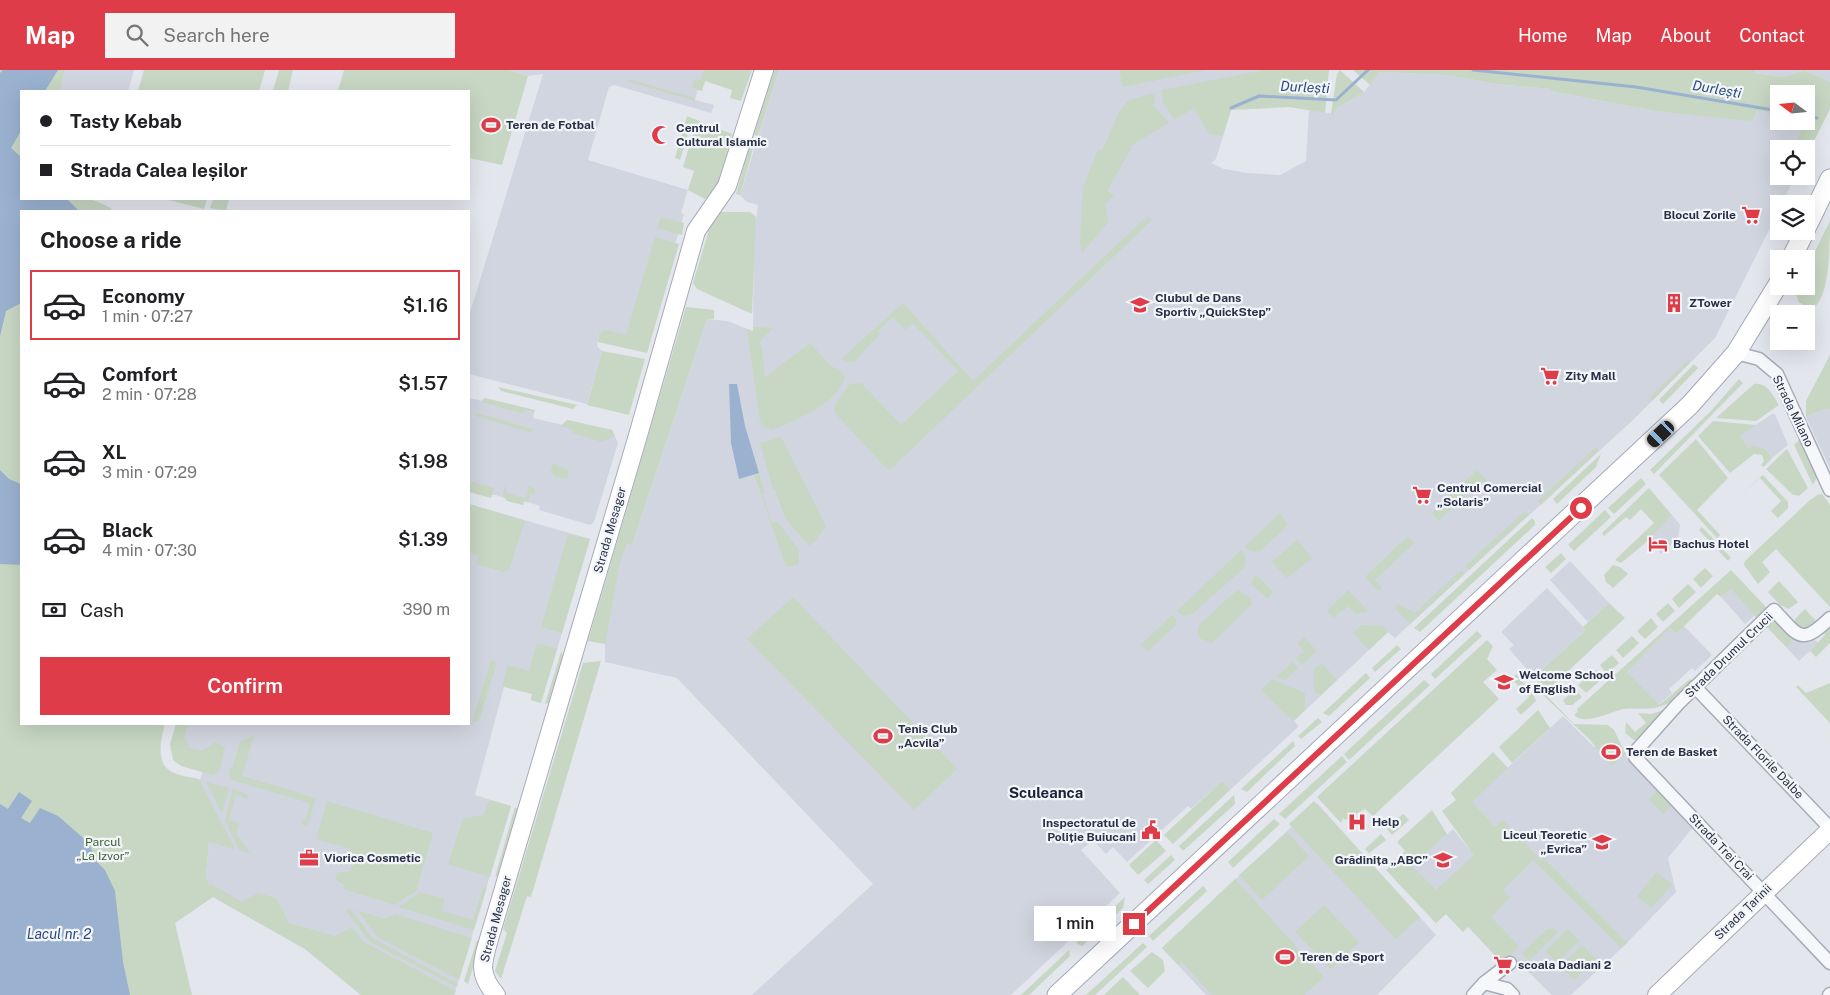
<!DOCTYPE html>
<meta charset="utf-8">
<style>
:root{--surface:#fff;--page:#f2f2f2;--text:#202124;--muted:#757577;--line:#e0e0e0;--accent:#de3c49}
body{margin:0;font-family:"Public Sans",sans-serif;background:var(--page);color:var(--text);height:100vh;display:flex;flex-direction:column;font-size:19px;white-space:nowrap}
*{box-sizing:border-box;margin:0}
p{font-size:16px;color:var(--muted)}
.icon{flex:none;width:28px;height:28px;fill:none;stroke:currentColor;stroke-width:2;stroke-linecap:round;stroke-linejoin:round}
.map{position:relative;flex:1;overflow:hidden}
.sheet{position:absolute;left:20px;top:140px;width:450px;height:515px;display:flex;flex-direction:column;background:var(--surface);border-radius:0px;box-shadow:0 5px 20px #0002}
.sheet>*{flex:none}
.banner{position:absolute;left:20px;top:20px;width:450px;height:110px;border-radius:0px;box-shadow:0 5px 20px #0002;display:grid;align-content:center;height:110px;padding:0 20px;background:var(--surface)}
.needle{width:32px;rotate:286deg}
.controls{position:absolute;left:1770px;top:15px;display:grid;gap:10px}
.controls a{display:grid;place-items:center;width:45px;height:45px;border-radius:0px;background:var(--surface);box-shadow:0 5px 20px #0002;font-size:25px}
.end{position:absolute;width:22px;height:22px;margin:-11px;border:6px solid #de3c49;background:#fff;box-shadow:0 0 0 2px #fff}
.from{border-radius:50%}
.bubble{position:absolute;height:35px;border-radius:0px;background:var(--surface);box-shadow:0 5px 20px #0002;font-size:16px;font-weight:600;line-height:35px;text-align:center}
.car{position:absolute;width:15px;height:30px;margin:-15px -8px;border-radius:6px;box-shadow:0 0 4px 1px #0007;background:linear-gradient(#222 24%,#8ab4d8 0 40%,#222 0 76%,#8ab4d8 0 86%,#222 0)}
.banner b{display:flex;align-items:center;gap:18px;height:48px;font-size:19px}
.banner b+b{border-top:1px solid var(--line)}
.banner i{width:12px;height:12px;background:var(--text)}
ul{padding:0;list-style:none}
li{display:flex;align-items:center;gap:15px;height:70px;margin:0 10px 8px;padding:0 10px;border:2px solid transparent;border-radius:0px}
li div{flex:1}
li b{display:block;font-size:19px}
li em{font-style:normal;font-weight:600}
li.selected{border-color:var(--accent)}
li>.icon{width:45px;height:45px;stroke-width:1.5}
h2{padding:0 20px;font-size:22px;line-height:60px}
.pay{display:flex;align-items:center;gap:12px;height:55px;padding:0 20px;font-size:19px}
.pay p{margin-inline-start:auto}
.action{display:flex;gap:10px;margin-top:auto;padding:10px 20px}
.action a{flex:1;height:58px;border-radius:0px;background:var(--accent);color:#fff;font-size:20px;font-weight:600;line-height:58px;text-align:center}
header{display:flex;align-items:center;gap:30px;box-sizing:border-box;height:70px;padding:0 25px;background:var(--accent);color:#fff}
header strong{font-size:24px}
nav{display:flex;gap:28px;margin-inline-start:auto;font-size:18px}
.search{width:350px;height:45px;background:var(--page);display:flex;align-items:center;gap:12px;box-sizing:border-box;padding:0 18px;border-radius:0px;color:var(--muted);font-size:19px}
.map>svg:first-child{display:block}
.built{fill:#d1d5df}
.green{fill:#c7d7c3}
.water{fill:#9ab1d0}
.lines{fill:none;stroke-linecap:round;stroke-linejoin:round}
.stream{stroke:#9ab1d0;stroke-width:3}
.street-casing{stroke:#a7acb8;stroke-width:15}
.secondary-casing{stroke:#a7acb8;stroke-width:20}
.primary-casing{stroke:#a1a9ba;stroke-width:21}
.street{stroke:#f6f7fa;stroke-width:12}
.secondary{stroke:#fff;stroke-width:18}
.primary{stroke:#fff;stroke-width:19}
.route{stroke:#de3c49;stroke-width:6}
.labels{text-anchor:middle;stroke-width:4.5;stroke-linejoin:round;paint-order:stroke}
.poi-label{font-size:12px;font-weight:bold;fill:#283147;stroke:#f3f5f9;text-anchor:start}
.street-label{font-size:12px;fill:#283147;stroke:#f3f5f9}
.park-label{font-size:12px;fill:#3a6434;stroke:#f3f5f9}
.water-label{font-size:14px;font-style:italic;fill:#2d4c80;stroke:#f3f5f9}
.quarter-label{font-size:15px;font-weight:bold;fill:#1b2238;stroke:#f3f5f9}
</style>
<header>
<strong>Map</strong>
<div class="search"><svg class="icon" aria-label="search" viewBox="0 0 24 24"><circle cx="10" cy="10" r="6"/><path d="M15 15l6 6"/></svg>Search here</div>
<nav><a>Home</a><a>Map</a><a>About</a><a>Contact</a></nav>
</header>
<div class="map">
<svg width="1830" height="925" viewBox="0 0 1830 925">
<rect width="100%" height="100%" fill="#e3e6ed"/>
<g class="built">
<path d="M65,0H134L128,21H60Z"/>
<path d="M508,0H703L695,30L714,35L711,43L614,15L609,17L588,90L688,120L681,143L684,144L646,275L599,263L597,276L602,281L587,334L469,304V246L543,4L528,6Z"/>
<path d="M779,0H1264V36L1231,40L1216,89L1211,93L1224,99L1247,103L1280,105L1306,91L1309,40L1334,44L1336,39L1364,22L1380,2L1446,5L1497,14L1551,19V21L1655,41L1748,50L1754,49L1757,40L1779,47V51H1792L1803,55L1800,76L1805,79H1779V106H1795L1782,134H1779V140L1715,268L1633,350L1395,568L1388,562L1294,651L1299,656L1230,720L1222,711L1191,739L1188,736L1127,792L1113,777L1106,784L1093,770L1086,776L1081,780L1120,823L1011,925H752L873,814L677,608L605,592V569L620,492L627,474L632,475L707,249L727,251L753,261L754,164L758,135L747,132L740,125Z"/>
<path d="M1755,0H1830V12L1804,0L1784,7L1754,3Z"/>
<path d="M469,328L534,342L533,348L562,355L567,350L612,360L618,373L594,452L590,455L539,440L540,436L524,431L523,435L496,425H487L469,420Z"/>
<path d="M1824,339H1830V398L1806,347Z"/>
<path d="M1772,344H1775L1788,375L1772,388L1765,379H1749L1739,366Z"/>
<path d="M469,434L590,469L541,633L531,630L532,624L504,617L475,725L511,736L454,925H361L305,879L213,827L206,807L212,738L199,712L205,694L183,686L181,654H469Z"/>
<path d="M1672,445L1680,455L1678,468L1661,484L1648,468Z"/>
<path d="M1570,491L1609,533L1588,552L1550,510Z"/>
<path d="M1547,518L1586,560L1534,607L1509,579L1514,575L1501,562Z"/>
<path d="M1731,518L1755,545L1745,554L1721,527Z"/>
<path d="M1684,556L1712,585L1695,601L1692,598L1669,619L1672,623L1658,635L1627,602L1670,558L1676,564Z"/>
<path d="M1796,568H1813L1818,573L1799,591L1786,577Z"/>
<path d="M1563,646L1594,677L1612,669L1694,756L1668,788L1676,822L1627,873L1571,925H1552L1517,891L1512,896L1503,894L1468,857L1463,862L1446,844L1436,853L1395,810L1453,759L1471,781L1495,757L1471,732Z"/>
<path d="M1317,733L1436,865L1377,925H1206L1162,878Z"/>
</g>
<g class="green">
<path d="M0,0H65L60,21H21V129C49,129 92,121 114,141H21V654H165C161,668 155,694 172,702C180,706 191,707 199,709L235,779L209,772L206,807L209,815L212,814L242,832L258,823L276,828L289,853L335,866L352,857L364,872L456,921L454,925H361L305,879L213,827L175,853L192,925H0Z"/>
<path d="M144,0H265L259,21H138Z"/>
<path d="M279,0H293L288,21H273Z"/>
<path d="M344,0H508L528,6L502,95L469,88V21H338Z"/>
<path d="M703,0H752L741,31L730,28L732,20L705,11L702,21L692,18L694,9L700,10Z"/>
<path d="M774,0H779L758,66L754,65Z"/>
<path d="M1123,0H1206L1123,17L1119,1Z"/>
<path d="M1264,0H1329L1325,43L1289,37L1231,40L1223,66L1209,64L1194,38L1174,50L1163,32L1162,20Z"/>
<path d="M1340,0L1364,22L1336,39L1334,44H1331L1337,4Z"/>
<path d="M1353,0H1755L1754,3L1784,7L1804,0L1830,12V39L1809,81L1799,76L1797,72L1803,55L1792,51H1806V24H1779V47L1757,40L1754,49L1748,51L1655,41L1551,21V19L1497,14L1446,5L1380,2L1370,15Z"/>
<path d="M628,9L695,28V31L627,11Z"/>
<path d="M1155,23L1154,36L1169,53L1129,77L1131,79L1107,121L1114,125L1105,134L1109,151L1082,183L1080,173L1083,117L1098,80L1102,81L1119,42L1129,30Z"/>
<path d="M687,46L732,64L718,117L705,129L688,120L694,101L683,97L695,57L690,56L680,90L675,88Z"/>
<path d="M749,78L753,79L740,125L736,124Z"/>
<path d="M165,129H207L204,139Z"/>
<path d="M213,129H229L226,141L210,138Z"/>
<path d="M721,142H750L756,147L752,244L697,219L693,213L710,157Z"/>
<path d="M1147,146L1152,150L890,400L887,399L834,342V336L850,314L861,313L901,355L958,301L913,253L905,260L893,247L878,261L880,264L854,292L845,291L842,288L903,233L973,311Z"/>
<path d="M661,147L684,153L682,165L657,158Z"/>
<path d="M1830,151C1830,173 1830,235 1810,239L1799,232L1796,224L1798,216H1806V199Z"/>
<path d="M655,167L679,174L647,283L598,272L599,263H602L603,259L626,265Z"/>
<path d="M686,237L714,240V249H707L632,475L627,474L620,493L605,574L588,571Z"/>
<path d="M753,257L773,258L759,272L762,277L765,307L810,273L832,297C839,298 842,302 845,308C834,337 799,347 773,360L764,357L760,351L747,259L753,262Z"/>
<path d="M602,281L645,289L629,345L587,335Z"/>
<path d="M1830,285V339H1824L1806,347V331Z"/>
<path d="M1689,289L1691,291L1652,331L1649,328Z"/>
<path d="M1694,294L1698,298L1663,334L1659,330Z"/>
<path d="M1739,309L1743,313L1654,404L1650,400L1710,342Z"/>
<path d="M1754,314C1767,312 1773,325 1779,335L1756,351L1716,348Z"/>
<path d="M498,317L577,335L573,339L501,321Z"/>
<path d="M485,328L535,340L534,342L524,340L523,343L484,333L482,330Z"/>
<path d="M477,343L533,359L532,363L476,346Z"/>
<path d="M567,350L612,360L615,366L602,372L572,363L573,360L552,353L562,355Z"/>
<path d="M1713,351L1756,355L1740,366L1749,379L1752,376L1765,379L1772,388L1764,397L1761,395L1764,391L1762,385L1754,384L1730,403L1698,366Z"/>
<path d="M781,367L826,456L816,470L809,476L785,448L775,420H773L760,373Z"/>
<path d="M1696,369L1728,408L1697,440L1720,465L1717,468L1659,405Z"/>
<path d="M1800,369L1817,407L1813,415L1794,375Z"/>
<path d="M1596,377L1599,380L1541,435L1538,431Z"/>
<path d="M1787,379L1808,418L1799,426L1792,424L1766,399Z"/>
<path d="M1601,384L1596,397L1557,434L1553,429Z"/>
<path d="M553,393L569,400L567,409L554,406L551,401Z"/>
<path d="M1477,400L1492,416L1489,418L1482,410L1439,451L1432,443Z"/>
<path d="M759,403L765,423L762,424L772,453L777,451L799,480V494L786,497L754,404Z"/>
<path d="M1763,405L1788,432V438L1778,448L1771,441L1781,431L1760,408L1735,429Z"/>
<path d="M1641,408L1646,414L1614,444L1608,438Z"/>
<path d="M469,411L494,418L491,428L469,422Z"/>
<path d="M506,412V423L526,428L529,416L535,419V424L531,423L528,432L524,431L523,435L507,431L503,425Z"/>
<path d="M1649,418L1672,445L1643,475L1621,493L1615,490L1654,453L1641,439L1630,450L1626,447L1604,466L1602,463Z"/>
<path d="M1822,424L1830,435V537L1776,479L1762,492L1770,502L1758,514L1744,495L1745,491L1809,431L1817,425Z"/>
<path d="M469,434L525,451L509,500L504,502L476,494L479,486L469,483Z"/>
<path d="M1605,440L1611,447L1574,481L1568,475Z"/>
<path d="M1525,441L1529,444L1469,500L1465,496Z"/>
<path d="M1280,443L1287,454L1284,459L1259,482L1250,481L1244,477Z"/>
<path d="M1532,448L1535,451V455L1420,562L1414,558Z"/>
<path d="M1702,457L1731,488L1728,491L1699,460Z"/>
<path d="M568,464L590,469L562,563L541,557Z"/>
<path d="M1408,466L1414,473L1375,510L1382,518L1378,521L1365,507Z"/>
<path d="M1297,470L1312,488L1287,508L1272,492Z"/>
<path d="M1241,480L1246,489L1244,498L1192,544L1183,546L1177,541Z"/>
<path d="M1561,483L1566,489L1551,503L1545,497Z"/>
<path d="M1613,495L1620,497L1628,504L1613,518L1606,512L1604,505Z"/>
<path d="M1705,498L1713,506L1701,518L1693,509Z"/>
<path d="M1461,500L1464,504L1410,554L1395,538L1398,534L1415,543Z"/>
<path d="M1731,500L1767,538L1758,549L1731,519L1721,527L1717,524L1676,564L1670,558L1627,602L1659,635L1690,609L1693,612C1683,621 1675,631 1662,636C1650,641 1635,637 1623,639C1610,642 1585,656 1574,645L1578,641L1577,639Z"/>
<path d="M1258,506L1273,522L1268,529L1251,514L1254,507Z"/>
<path d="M1779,511L1798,532L1789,539L1780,535L1768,522Z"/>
<path d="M1688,514L1696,522L1679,538L1672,529Z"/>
<path d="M1237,520L1251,528L1252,534L1212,573L1201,569L1197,563L1199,555Z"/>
<path d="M1348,520L1369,542L1355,544L1348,536L1333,548L1327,541Z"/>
<path d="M793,527L957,699L914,740L747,569Z"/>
<path d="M1609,533L1625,548L1551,617H1543L1534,607L1586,560L1583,557Z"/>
<path d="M1668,533L1675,541L1663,552L1656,544Z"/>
<path d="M1805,539L1817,552L1804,560L1795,553V549Z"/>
<path d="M1172,545L1177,550L1174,557L1148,581L1141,575Z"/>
<path d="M1651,548L1658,557L1645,569L1637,561Z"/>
<path d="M1773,549H1777L1796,568L1786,577L1765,555Z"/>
<path d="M1362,555L1383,556L1388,562L1369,580L1353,563Z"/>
<path d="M1830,555V573L1816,587L1810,581L1825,565L1824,561Z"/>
<path d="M1477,561L1482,566L1435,609L1431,604Z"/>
<path d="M1632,566L1639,573L1623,588L1616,580Z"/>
<path d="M1304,567L1317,581L1302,595L1296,588L1304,581L1297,573Z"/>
<path d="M1487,570L1493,576L1487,589L1497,600L1483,612L1499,629L1373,746L1365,739L1346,750L1343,748L1341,753L1317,727Z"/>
<path d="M537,573L557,579L541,633L531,630L532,624L502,616L508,595L529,601Z"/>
<path d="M1397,575L1401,579L1375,602L1372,598Z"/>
<path d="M561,582L564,587L551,632L545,634Z"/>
<path d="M1612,585L1619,593L1607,604L1600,595Z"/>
<path d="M491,590L495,592L496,596L480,647L478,651L472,653Z"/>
<path d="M601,591L531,827L527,826L501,909L495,901L507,863L503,859L583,593Z"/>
<path d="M1293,592L1298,598L1285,610L1276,607Z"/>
<path d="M1322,593L1337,610L1321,625L1314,623V599Z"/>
<path d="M1596,600L1603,608L1586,623L1578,615Z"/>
<path d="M1366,603L1370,608L1329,646L1323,643Z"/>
<path d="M1516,604L1533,624L1536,631L1521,645L1516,639L1529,627L1513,610Z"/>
<path d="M1272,609L1305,623V640L1293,651L1261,620Z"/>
<path d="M1424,610L1430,615L1349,690L1344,684Z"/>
<path d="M1830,613V653L1796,617L1798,615L1806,623Z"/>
<path d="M1575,619L1582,627L1572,635H1566L1563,630Z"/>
<path d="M1545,624L1574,654L1608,655L1614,660L1625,683L1612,696L1589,669L1543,625Z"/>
<path d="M1667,639L1638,670H1634L1625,663L1626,652L1635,662L1646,653L1638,643L1651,644Z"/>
<path d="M1538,640L1550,658L1512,693L1499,677Z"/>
<path d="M1318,648L1322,652L1301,669L1298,666Z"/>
<path d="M176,654H188L184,667L190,678L202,681L211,676L213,672L221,675L225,679L219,702L213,705L181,696L173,690L170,674Z"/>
<path d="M254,666L242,706L316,728L308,756L301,754L302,750L305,751L310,733L231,710L229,700L233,696L240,671Z"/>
<path d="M1293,671L1295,676L1247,722L1241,719Z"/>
<path d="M1493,682L1508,698L1472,732L1495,757L1503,750L1541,790L1544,788L1627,873L1621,878L1533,790L1503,820L1510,828L1491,847L1519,876L1503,894L1468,856L1463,862L1446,844L1436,853L1386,800L1405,781L1397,772L1432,740L1447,764L1412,796L1436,820L1474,785L1442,741L1456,730L1451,723Z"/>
<path d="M1342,686L1347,692L1285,749L1279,744Z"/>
<path d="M1222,711L1230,720L1173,774L1164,765Z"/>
<path d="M206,712L229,718L222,743Z"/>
<path d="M233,719L247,724L248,729L236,725L229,750L239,753L236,763L250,783L239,780L225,750Z"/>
<path d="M1657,721L1671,736L1663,744L1649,729Z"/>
<path d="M1234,725L1235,734L1183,781L1179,776Z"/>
<path d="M489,730L511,736L490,807L448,794L463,748L484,745Z"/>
<path d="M327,731L433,763L416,821L395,835L343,819L344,815L335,809L337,803L349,801L356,787L348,778L316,769Z"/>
<path d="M1314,731L1420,847L1396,869L1289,754Z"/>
<path d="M515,737L519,741L499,805L495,807Z"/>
<path d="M1403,744L1409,750L1392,765L1387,759Z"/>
<path d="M1274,749L1280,754L1233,798L1228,792Z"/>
<path d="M1287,762L1309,786L1262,830L1239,805Z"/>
<path d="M1381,764L1386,770L1369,783L1365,779Z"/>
<path d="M1156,770L1166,781L1138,805L1129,795Z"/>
<path d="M1171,785L1175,790L1148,814L1144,810Z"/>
<path d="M1657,802L1672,815L1651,838L1637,826Z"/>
<path d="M1235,809L1324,907L1304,925H1212L1182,892L1178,895L1162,878Z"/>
<path d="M1203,816L1207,821L1153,871L1149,866Z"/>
<path d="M487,817L474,860L399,837L420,822L445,829L442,841L473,850L483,818Z"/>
<path d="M1125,827L1123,838L1082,876L1076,873Z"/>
<path d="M1324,835L1359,872L1331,899L1295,862Z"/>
<path d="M354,836L359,841L385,849L395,844L472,868L459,910L379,868Z"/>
<path d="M350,838L372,868L458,914L457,917L370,872L346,841Z"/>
<path d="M1547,859H1555L1558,862L1529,891L1522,883Z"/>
<path d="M1568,859L1579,871L1557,893L1545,881Z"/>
<path d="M477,870L480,874L468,914L464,911Z"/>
<path d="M1143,873L1147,877L1095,925H1086Z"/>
<path d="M1582,875L1596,889L1574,910L1560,896Z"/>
<path d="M1069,880L1070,886L1029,925H1021Z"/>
<path d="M1152,882L1163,890L1165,901L1148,918L1130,901Z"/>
<path d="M1123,907L1140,925H1104Z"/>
</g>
<g class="water">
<path d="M3,0H58L45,21H21V61L11,78L21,87V129H67L79,141H21V233L6,241L0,266V3Z"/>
<path d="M729,314H737L745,356L759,403L739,409L731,373Z"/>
<path d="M0,400L9,409L21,414V495L0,494Z"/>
<path d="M19,722L32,731L21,748L30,753L40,738L58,746L89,773L96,791L105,800L115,821L123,892L130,925H0V734L8,739Z"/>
</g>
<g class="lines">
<g class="stream">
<path d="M1473,0L1636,17L1779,41"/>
<path d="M1231,38L1259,26L1336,30L1368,0"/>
<path d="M1806,46L1817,48"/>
</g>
<g class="street-casing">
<g id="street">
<path d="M1736,283L1759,289L1777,304L1830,420"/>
<path d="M1830,548C1801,576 1799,567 1774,540L1678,634L1635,682V687L1830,893"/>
<path d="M1695,617L1830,758"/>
<path d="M1484,913L1507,919L1513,925"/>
<path d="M1473,925L1484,913L1510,893"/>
<path d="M1829,925L1830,924"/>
</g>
</g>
<g class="secondary-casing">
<g id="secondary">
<path d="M496,925C478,904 482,893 489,869L639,362L696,161L727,116L764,0"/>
<path d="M1657,925L1830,760"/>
</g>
</g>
<g class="primary-casing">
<g id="primary">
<path d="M1806,158L1830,109"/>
<path d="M1791,189L1805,161"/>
<path d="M1057,925L1690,335L1736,283L1779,213"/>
</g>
</g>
<use href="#street" class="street"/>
<use href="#secondary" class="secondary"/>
<use href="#primary" class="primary"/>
</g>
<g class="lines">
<path class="route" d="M1134,854L1581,438"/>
</g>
<defs>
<g id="stadium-bare" transform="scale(1.5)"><path d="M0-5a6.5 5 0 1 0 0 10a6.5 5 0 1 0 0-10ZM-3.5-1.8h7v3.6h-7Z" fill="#de3c49" stroke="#f3f5f9" stroke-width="2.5" paint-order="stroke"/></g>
<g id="mosque-bare" transform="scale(1.5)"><path d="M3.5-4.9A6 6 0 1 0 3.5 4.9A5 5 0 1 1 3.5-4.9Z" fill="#de3c49" stroke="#f3f5f9" stroke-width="2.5" paint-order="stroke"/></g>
<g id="supermarket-bare" transform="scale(1.5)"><path d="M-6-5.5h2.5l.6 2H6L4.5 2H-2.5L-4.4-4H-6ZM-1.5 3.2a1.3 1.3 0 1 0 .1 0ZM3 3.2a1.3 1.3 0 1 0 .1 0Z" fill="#de3c49" stroke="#f3f5f9" stroke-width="2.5" paint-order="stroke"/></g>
<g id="building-bare" transform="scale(1.5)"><path d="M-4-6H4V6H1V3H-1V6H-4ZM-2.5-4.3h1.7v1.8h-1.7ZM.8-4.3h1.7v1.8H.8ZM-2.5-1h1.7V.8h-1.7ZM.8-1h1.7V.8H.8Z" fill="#de3c49" stroke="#f3f5f9" stroke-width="2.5" paint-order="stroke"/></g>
<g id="school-bare" transform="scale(1.5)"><path d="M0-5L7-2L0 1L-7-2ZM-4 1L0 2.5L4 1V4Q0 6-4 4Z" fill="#de3c49" stroke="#f3f5f9" stroke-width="2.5" paint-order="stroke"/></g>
<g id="hotel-bare" transform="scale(1.5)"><path d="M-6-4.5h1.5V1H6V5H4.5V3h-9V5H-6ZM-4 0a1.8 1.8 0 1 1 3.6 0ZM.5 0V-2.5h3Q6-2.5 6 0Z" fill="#de3c49" stroke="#f3f5f9" stroke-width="2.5" paint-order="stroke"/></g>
<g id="hospital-bare" transform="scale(1.5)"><path d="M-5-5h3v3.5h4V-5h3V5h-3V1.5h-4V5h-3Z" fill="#de3c49" stroke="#f3f5f9" stroke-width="2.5" paint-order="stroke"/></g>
<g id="civic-bare" transform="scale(1.5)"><path d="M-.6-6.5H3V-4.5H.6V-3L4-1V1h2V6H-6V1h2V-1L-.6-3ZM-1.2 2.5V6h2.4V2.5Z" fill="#de3c49" stroke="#f3f5f9" stroke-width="2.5" paint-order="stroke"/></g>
<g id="office-bare" transform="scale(1.5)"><path d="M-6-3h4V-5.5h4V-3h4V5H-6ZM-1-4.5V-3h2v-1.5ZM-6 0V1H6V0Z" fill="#de3c49" stroke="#f3f5f9" stroke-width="2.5" paint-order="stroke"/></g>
</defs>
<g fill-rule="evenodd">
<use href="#stadium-bare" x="491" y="55"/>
<use href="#mosque-bare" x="661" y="65"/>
<use href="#supermarket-bare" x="1751" y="145"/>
<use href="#building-bare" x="1674" y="233"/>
<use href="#school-bare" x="1140" y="235"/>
<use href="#supermarket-bare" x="1550" y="306"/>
<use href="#supermarket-bare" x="1422" y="425"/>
<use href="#hotel-bare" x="1658" y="474"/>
<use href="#school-bare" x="1504" y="612"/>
<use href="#stadium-bare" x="883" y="666"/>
<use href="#stadium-bare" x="1611" y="682"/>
<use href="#hospital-bare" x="1357" y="752"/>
<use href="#civic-bare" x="1151" y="760"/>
<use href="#school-bare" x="1602" y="772"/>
<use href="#office-bare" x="309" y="788"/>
<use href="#school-bare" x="1443" y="790"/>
<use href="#stadium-bare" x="1285" y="887"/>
<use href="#supermarket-bare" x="1503" y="895"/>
</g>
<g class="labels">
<g class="poi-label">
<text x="506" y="59">Teren de Fotbal</text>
<text x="676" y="62">Centrul<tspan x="676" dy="14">Cultural Islamic</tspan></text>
<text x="1736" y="149" text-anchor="end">Blocul Zorile</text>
<text x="1155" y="232">Clubul de Dans<tspan x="1155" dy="14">Sportiv „QuickStep”</tspan></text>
<text x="1689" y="237">ZTower</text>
<text x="1565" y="310">Zity Mall</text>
<text x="1437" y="422">Centrul Comercial<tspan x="1437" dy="14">„Solaris”</tspan></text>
<text x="1673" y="478">Bachus Hotel</text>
<text x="1519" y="609">Welcome School<tspan x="1519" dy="14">of English</tspan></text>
<text x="898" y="663">Tenis Club<tspan x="898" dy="14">„Acvila”</tspan></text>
<text x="1626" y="686">Teren de Basket</text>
<text x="1372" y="756">Help</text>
<text x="1136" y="757" text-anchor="end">Inspectoratul de<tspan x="1136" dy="14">Poliție Buiucani</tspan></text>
<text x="1587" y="769" text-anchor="end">Liceul Teoretic<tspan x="1587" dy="14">„Evrica”</tspan></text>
<text x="324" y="792">Viorica Cosmetic</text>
<text x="1428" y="794" text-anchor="end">Grădinița „ABC”</text>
<text x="1300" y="891">Teren de Sport</text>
<text x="1518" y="899">scoala Dadiani 2</text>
</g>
<g class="street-label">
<text transform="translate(1793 341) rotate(64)" y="4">Strada Milano</text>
<text transform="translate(610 460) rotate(-74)" y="4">Strada Mesager</text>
<text transform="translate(1729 585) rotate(-44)" y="4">Strada Drumul Crucii</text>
<text transform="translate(1763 687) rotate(46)" y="4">Strada Florile Dalbe</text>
<text transform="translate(1721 777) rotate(46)" y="4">Strada Trei Crai</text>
<text transform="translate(1743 842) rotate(-44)" y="4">Strada Țarinii</text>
<text transform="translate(496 849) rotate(-75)" y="4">Strada Mesager</text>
</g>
<g class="park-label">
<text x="103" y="776">Parcul<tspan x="103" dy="14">„La Izvor”</tspan></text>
</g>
<g class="water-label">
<text transform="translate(1305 17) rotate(3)" y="5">Durlești</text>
<text transform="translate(1717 19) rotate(10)" y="5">Durlești</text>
<text x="59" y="869">Lacul nr. 2</text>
</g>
<g class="quarter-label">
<text x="1046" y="728">Sculeanca</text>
</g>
</g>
</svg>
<div class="controls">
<a><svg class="needle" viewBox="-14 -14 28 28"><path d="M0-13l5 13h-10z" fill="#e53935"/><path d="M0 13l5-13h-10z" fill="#757577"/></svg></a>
<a><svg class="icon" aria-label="locate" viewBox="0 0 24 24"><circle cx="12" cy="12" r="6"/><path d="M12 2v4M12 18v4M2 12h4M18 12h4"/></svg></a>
<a><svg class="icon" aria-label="layers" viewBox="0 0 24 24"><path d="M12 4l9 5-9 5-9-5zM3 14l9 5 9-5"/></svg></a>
<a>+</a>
<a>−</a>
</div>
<i class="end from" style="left:1581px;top:438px"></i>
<i class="end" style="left:1134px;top:854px"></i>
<div class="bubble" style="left:1034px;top:836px;width:82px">1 min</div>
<i class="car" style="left:1661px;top:364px;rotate:227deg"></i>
<div class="banner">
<b><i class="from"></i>Tasty Kebab</b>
<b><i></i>Strada Calea Ieșilor</b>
</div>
<section class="sheet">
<h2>Choose a ride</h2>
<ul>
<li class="selected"><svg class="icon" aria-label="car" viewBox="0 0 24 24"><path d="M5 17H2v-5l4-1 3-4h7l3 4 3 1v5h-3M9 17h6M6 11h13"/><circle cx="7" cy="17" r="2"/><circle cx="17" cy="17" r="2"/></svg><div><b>Economy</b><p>1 min · 07:27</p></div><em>$1.16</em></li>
<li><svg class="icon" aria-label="car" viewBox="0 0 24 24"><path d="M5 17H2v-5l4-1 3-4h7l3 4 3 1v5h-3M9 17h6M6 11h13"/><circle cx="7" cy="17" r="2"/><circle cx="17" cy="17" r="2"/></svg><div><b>Comfort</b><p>2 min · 07:28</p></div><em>$1.57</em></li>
<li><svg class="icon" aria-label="car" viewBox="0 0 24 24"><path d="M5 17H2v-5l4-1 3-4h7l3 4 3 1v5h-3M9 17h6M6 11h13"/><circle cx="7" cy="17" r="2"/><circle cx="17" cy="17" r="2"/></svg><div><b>XL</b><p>3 min · 07:29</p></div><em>$1.98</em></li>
<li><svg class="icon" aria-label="car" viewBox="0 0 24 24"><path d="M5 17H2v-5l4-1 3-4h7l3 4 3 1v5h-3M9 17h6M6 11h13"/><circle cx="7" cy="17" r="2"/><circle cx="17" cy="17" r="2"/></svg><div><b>Black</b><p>4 min · 07:30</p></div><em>$1.39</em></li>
</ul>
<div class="pay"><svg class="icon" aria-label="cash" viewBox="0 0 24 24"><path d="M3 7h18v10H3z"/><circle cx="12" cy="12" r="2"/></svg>Cash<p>390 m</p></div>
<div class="action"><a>Confirm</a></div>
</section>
</div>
